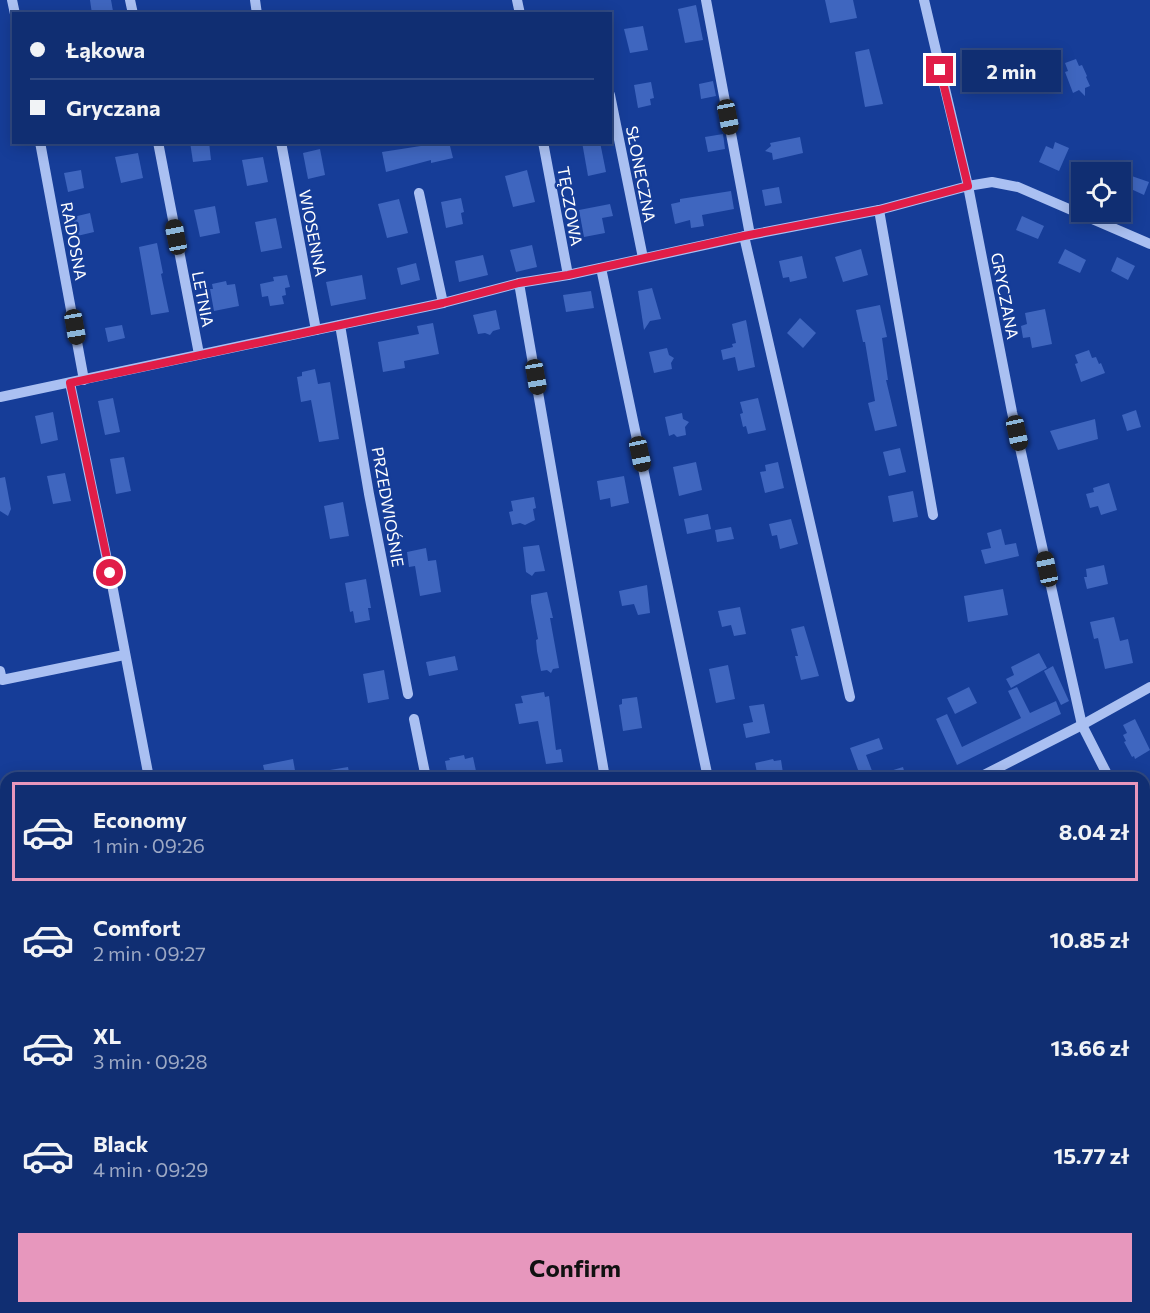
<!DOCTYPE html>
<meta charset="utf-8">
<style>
:root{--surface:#102e72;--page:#1e3a7a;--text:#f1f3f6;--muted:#9ca8c4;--line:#304a84;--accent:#e797bd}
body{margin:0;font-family:Commissioner,sans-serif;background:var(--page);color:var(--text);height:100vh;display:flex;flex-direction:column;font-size:22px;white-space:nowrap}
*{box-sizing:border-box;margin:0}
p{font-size:20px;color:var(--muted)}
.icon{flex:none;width:33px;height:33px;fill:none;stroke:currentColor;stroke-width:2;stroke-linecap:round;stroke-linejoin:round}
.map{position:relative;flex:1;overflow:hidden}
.panel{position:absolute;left:0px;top:772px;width:1150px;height:542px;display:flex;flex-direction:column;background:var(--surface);border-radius:18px 18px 0 0;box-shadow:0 3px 15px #0003,0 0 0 2px var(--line)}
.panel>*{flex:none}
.guide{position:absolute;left:12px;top:12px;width:600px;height:132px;border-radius:0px;box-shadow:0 3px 15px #0003,0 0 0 2px var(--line);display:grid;align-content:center;height:132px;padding:0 18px;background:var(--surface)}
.tools{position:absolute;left:1071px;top:162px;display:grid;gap:12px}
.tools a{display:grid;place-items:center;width:60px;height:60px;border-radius:0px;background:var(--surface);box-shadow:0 3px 15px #0003,0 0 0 2px var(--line);font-size:30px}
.end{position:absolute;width:27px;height:27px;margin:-14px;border:8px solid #e11d48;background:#fff;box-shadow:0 0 0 3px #fff}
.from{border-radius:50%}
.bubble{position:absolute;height:42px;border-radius:0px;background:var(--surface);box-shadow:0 3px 15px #0003,0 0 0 2px var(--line);font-size:20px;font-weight:700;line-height:42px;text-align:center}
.car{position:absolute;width:18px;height:36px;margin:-18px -9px;border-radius:8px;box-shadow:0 0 4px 2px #0007;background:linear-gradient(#222 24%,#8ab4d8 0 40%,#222 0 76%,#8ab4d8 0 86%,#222 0)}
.guide b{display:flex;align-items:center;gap:21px;height:57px;font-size:22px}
.guide b+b{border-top:2px solid var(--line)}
.guide i{width:15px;height:15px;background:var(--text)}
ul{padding:10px 0 0;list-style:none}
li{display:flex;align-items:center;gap:18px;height:99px;margin:0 12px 9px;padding:0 6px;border:3px solid transparent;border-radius:0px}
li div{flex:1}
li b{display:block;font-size:22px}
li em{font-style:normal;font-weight:700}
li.on{border-color:var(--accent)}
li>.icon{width:54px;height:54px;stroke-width:1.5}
.cta{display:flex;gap:12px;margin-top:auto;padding:12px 18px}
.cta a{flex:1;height:69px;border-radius:0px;background:var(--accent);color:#111;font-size:24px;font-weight:700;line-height:69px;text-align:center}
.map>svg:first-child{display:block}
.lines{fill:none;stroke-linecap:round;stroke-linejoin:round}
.stream{stroke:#9cb9f4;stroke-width:4}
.building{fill:#3f66bf}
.minor{stroke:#aac0f2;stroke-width:10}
.route{stroke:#e11d48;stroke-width:8}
.labels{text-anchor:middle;stroke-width:5;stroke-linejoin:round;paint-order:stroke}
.street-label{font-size:16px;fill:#fff;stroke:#163d98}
</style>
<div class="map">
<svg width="1150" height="1313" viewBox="0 0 1150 1313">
<rect width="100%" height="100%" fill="#163d98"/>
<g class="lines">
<g class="stream">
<path d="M0,892L6,899"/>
<path d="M379,1308L380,1313"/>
</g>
</g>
<g class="building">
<path d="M90,0H111L113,11L92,14Z"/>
<path d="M825,0H853L857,18L830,23Z"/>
<path d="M696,5L703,40L685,43L678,9Z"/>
<path d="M643,26L648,50L630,53L624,29Z"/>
<path d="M869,49L883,104L865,107L855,52Z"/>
<path d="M1076,59L1079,66L1082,65L1087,76L1086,77L1090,86L1085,88V96L1079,90L1073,93L1065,72L1068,71L1065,63Z"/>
<path d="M713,81L716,96L701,99L699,84Z"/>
<path d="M651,82L654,98L650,99L651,105L638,108L634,85Z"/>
<path d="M723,134L725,149L708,152L705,137Z"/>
<path d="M800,137L803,153L773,160L772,153L765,151L771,146L770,143Z"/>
<path d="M190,142H209L211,160L193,162Z"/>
<path d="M427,142H449L453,158L431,163V160L386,172L382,152L427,145Z"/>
<path d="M582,142H600L606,172L588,176Z"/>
<path d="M1055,142L1069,148L1059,171L1039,162L1046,146L1053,149Z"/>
<path d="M320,149L325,175L308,179L303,153Z"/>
<path d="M138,153L143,178L121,183L115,157Z"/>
<path d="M263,157L268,182L247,186L242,160Z"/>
<path d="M81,170L84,188L68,192L64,173Z"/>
<path d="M527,170L535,202L513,207L505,176Z"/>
<path d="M1120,172L1149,182L1144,195L1120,184Z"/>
<path d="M779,187L782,203L765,206L762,190Z"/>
<path d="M731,191L734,209L702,215L704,226L691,228L690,220L675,224L671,204L680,202V199Z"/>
<path d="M461,198L464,212L461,213L463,224L446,228L441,202Z"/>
<path d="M399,199L408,233L387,238L378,204Z"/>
<path d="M610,204L613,216L602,218L605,233L584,237L579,210Z"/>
<path d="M215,206L220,233L200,237L194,210Z"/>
<path d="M90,213L94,232L77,236L73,217Z"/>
<path d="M1022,216L1044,226L1038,239L1016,230Z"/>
<path d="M276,218L282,248L261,252L255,222Z"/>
<path d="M157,243L163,273L161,274L169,312L151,315L139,247Z"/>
<path d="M532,245L537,267L516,272L510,250Z"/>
<path d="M861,249L868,275L843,282L835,257Z"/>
<path d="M1065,249L1086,260L1080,273L1058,263Z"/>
<path d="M483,255L488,275L459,282L455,261Z"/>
<path d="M802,256L807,278L790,282L789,277L783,278L779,261Z"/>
<path d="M1117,257L1135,266L1128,280L1111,271Z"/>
<path d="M416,263L420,280L401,285L397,268Z"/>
<path d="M287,275L290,287L285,288L286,295L282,296L284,304L270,306L268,296L262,297L260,284L274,281L273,277Z"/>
<path d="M362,275L366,299L331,306L326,282Z"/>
<path d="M226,281L227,285L235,284L239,306L214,311L210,289H213L212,284Z"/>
<path d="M652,288L661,319L650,321L644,330L638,291Z"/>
<path d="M591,291L594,308L566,312L563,295Z"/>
<path d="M880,305L887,337L882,338L888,380H886L897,426L875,431L868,403L875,401L865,342H863L856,310Z"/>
<path d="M1045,309L1052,344L1032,348L1030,337L1023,338L1021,326L1027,324L1025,313Z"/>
<path d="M496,310L500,329L493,331L490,335L485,333L478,334L473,315Z"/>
<path d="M800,318L816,333L803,348L787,333Z"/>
<path d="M746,320L755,367L738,371L735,357L723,360L721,350L733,347L732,344L736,343L732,324Z"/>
<path d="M433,323L439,354L404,361L405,368L383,372L378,342L419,334L417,326Z"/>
<path d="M122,325L125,338L108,342L105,328Z"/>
<path d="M667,348L669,355L674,358L671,363L672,369L654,373L649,352Z"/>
<path d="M1089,350L1092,358L1096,357L1099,364L1101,363L1105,373L1081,382L1075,364L1078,363L1075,355Z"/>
<path d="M315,369L318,384L330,382L339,439L319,442L311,400L301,402L297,377L302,376V372Z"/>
<path d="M113,398L120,432L105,435L98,401Z"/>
<path d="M758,398L766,430L748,434L746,426L743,427L740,414L743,413L740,402Z"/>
<path d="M1136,410L1141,427L1127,431L1122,415Z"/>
<path d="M53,412L58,440L41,444L35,416Z"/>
<path d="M682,413L683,419L689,422L685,427L686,435L677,437L674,434L669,436L665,417Z"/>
<path d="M1095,419L1098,439L1058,450L1050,431Z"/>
<path d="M900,448L906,472L889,476L883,452Z"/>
<path d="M124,457L131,491L116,494L110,459Z"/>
<path d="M696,462L702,490L679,496L673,467Z"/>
<path d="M778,462L784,488L765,493L760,472L766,471L765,465Z"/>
<path d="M65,473L71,501L53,504L47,476Z"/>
<path d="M624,476L629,503L611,507L610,498L600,500L597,481Z"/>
<path d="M5,477L11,509L8,516L0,511V478Z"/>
<path d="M1109,483L1117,510L1101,515L1098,506L1090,508L1086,494L1094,492L1093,488Z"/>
<path d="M913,491L918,517L893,522L888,496Z"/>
<path d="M534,497L536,508L533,509L535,520L525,525L520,523L512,525L509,512L513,511L511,501Z"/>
<path d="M343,502L349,536L330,539L324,506Z"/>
<path d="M708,514L711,529L687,534L684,519Z"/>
<path d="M791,519L798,544L780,549L777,535L772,536L769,524Z"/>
<path d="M731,527L734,539L717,542L715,530Z"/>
<path d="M1001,529L1005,545L1016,543L1019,556L985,564L981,550L991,548L987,533Z"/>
<path d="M539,545L545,571L535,572L532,576L526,572L523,547Z"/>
<path d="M426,548L428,561L436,560L441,592L420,596L415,566L409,567L407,552Z"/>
<path d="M1104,565L1108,584L1087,589L1084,577H1087L1086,569Z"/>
<path d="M366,579L371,608H368L370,620L355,623L353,611L350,612L345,583Z"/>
<path d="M647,585L650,613L638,615L634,604L622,606L619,591Z"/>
<path d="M1003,589L1008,615L968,622L964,596Z"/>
<path d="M547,592L553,618H550L559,668L553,669L551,673L547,670L541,671L537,651L536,640L538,639L531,602V595Z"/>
<path d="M740,607L746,634L734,636L731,625L722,627L718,611Z"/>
<path d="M1114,617L1120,641L1128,639L1133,663L1105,669L1098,638L1094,639L1090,622Z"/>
<path d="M804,626L819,676L801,680L795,656H798L791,629Z"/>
<path d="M1039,653L1047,668L1011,688L1006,679L1014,675L1011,667Z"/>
<path d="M455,656L458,670L429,676L426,662Z"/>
<path d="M728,665L735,699L716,703L709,669Z"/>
<path d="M1053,666L1069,701L1061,705L1044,671Z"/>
<path d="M384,670L389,699L368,703L363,674Z"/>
<path d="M969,687L977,703L955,714L947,698Z"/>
<path d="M1017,687L1030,713L1056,701L1061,714L957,765L936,719L947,714L962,747L1021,718L1008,691Z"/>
<path d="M544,692L545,697L549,696L556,750L561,749L563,762L546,764L538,721L519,724L515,704L523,703L521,696Z"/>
<path d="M637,697L642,728L623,731L619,705L622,704V699Z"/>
<path d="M764,704L770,733L746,738L743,724L753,722L749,706Z"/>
<path d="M1135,719L1150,750L1135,759L1134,756L1132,757L1124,742L1126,741L1123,735L1127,733L1123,725Z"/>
<path d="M879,738L883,749L866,755L874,776L903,767L906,778H873V776L861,778L850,748Z"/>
<path d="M464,755L465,759L473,757L476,771L469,773L470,778H455L454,775L448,777L445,761L450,760L449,758Z"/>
<path d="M293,759L296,776L286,778H266L263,765Z"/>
<path d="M773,759L774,761L781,760L783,773L777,774V776L758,778L755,763Z"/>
<path d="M348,767L350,778H312V773Z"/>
</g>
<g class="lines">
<g class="minor">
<path d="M12,0L15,14"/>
<path d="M130,0L133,14"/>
<path d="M255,0L257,14"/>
<path d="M517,0L520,14"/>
<path d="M706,0L750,235"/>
<path d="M924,0L968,186L1012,412L1082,725L1109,778"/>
<path d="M610,95L643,258"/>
<path d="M40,142L84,380"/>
<path d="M158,142L199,354"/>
<path d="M281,142L316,330"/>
<path d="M543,142L568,275"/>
<path d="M419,193L443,303"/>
<path d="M879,210L933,515"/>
<path d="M744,236L850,697"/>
<path d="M601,268L708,778"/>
<path d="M519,283L605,778"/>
<path d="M340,325L369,494L408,694"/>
<path d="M70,383L110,574L149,778"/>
<path d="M0,397L443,303L519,283L568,275L750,235L879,210L968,186L992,182L1018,187L1150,244"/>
<path d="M0,671L2,680L124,655"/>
<path d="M414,719L426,778"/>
<path d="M978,778L1082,725L1150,687"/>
<path d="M1144,851L1150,862"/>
<path d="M0,1279L6,1268"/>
<path d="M541,1308V1313"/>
<path d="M711,1308L712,1313"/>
<path d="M864,1313L865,1308"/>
<path d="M990,1313L1006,1310L1007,1313"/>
</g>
</g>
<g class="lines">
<path class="route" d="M110,573L70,383L443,303L519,283L568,275L744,236L879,210L968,186L940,70"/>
</g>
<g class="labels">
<g class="street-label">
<text transform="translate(641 174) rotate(79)" y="6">SŁONECZNA</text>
<text transform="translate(570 206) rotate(80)" y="6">TĘCZOWA</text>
<text transform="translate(313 233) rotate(79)" y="6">WIOSENNA</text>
<text transform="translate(74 241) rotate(79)" y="6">RADOSNA</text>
<text transform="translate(1005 296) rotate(79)" y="6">GRYCZANA</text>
<text transform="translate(203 299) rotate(79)" y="6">LETNIA</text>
<text transform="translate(388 507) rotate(80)" y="6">PRZEDWIOŚNIE</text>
</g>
</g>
</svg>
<div class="tools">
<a><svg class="icon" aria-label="locate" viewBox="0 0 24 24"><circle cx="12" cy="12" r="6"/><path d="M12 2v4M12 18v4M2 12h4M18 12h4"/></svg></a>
</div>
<i class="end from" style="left:110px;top:573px"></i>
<i class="end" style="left:940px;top:70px"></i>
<div class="bubble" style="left:962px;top:50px;width:99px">2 min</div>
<i class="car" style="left:728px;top:117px;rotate:169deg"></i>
<i class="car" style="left:176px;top:237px;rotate:349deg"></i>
<i class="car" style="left:75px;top:327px;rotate:170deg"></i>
<i class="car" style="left:536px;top:377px;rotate:170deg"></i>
<i class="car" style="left:1017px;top:433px;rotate:168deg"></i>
<i class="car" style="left:640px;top:454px;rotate:168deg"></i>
<i class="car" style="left:1047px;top:569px;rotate:348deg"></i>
<div class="guide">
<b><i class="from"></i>Łąkowa</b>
<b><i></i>Gryczana</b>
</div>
<section class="panel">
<ul>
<li class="on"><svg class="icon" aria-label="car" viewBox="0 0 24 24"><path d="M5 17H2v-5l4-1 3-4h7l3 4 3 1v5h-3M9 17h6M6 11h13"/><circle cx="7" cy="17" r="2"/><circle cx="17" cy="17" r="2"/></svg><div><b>Economy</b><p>1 min · 09:26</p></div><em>8.04 zł</em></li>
<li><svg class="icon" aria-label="car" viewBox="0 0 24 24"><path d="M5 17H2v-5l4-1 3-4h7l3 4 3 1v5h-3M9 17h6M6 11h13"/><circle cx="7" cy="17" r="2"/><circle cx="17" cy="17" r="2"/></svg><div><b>Comfort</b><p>2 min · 09:27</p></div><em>10.85 zł</em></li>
<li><svg class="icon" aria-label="car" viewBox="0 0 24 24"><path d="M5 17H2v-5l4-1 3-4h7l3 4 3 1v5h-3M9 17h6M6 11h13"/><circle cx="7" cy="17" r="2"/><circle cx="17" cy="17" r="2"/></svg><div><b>XL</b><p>3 min · 09:28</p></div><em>13.66 zł</em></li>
<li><svg class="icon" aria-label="car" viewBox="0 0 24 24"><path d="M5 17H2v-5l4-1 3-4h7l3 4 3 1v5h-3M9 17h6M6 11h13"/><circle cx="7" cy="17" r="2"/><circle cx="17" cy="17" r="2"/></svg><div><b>Black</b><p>4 min · 09:29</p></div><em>15.77 zł</em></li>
</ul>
<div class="cta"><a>Confirm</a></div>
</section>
</div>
